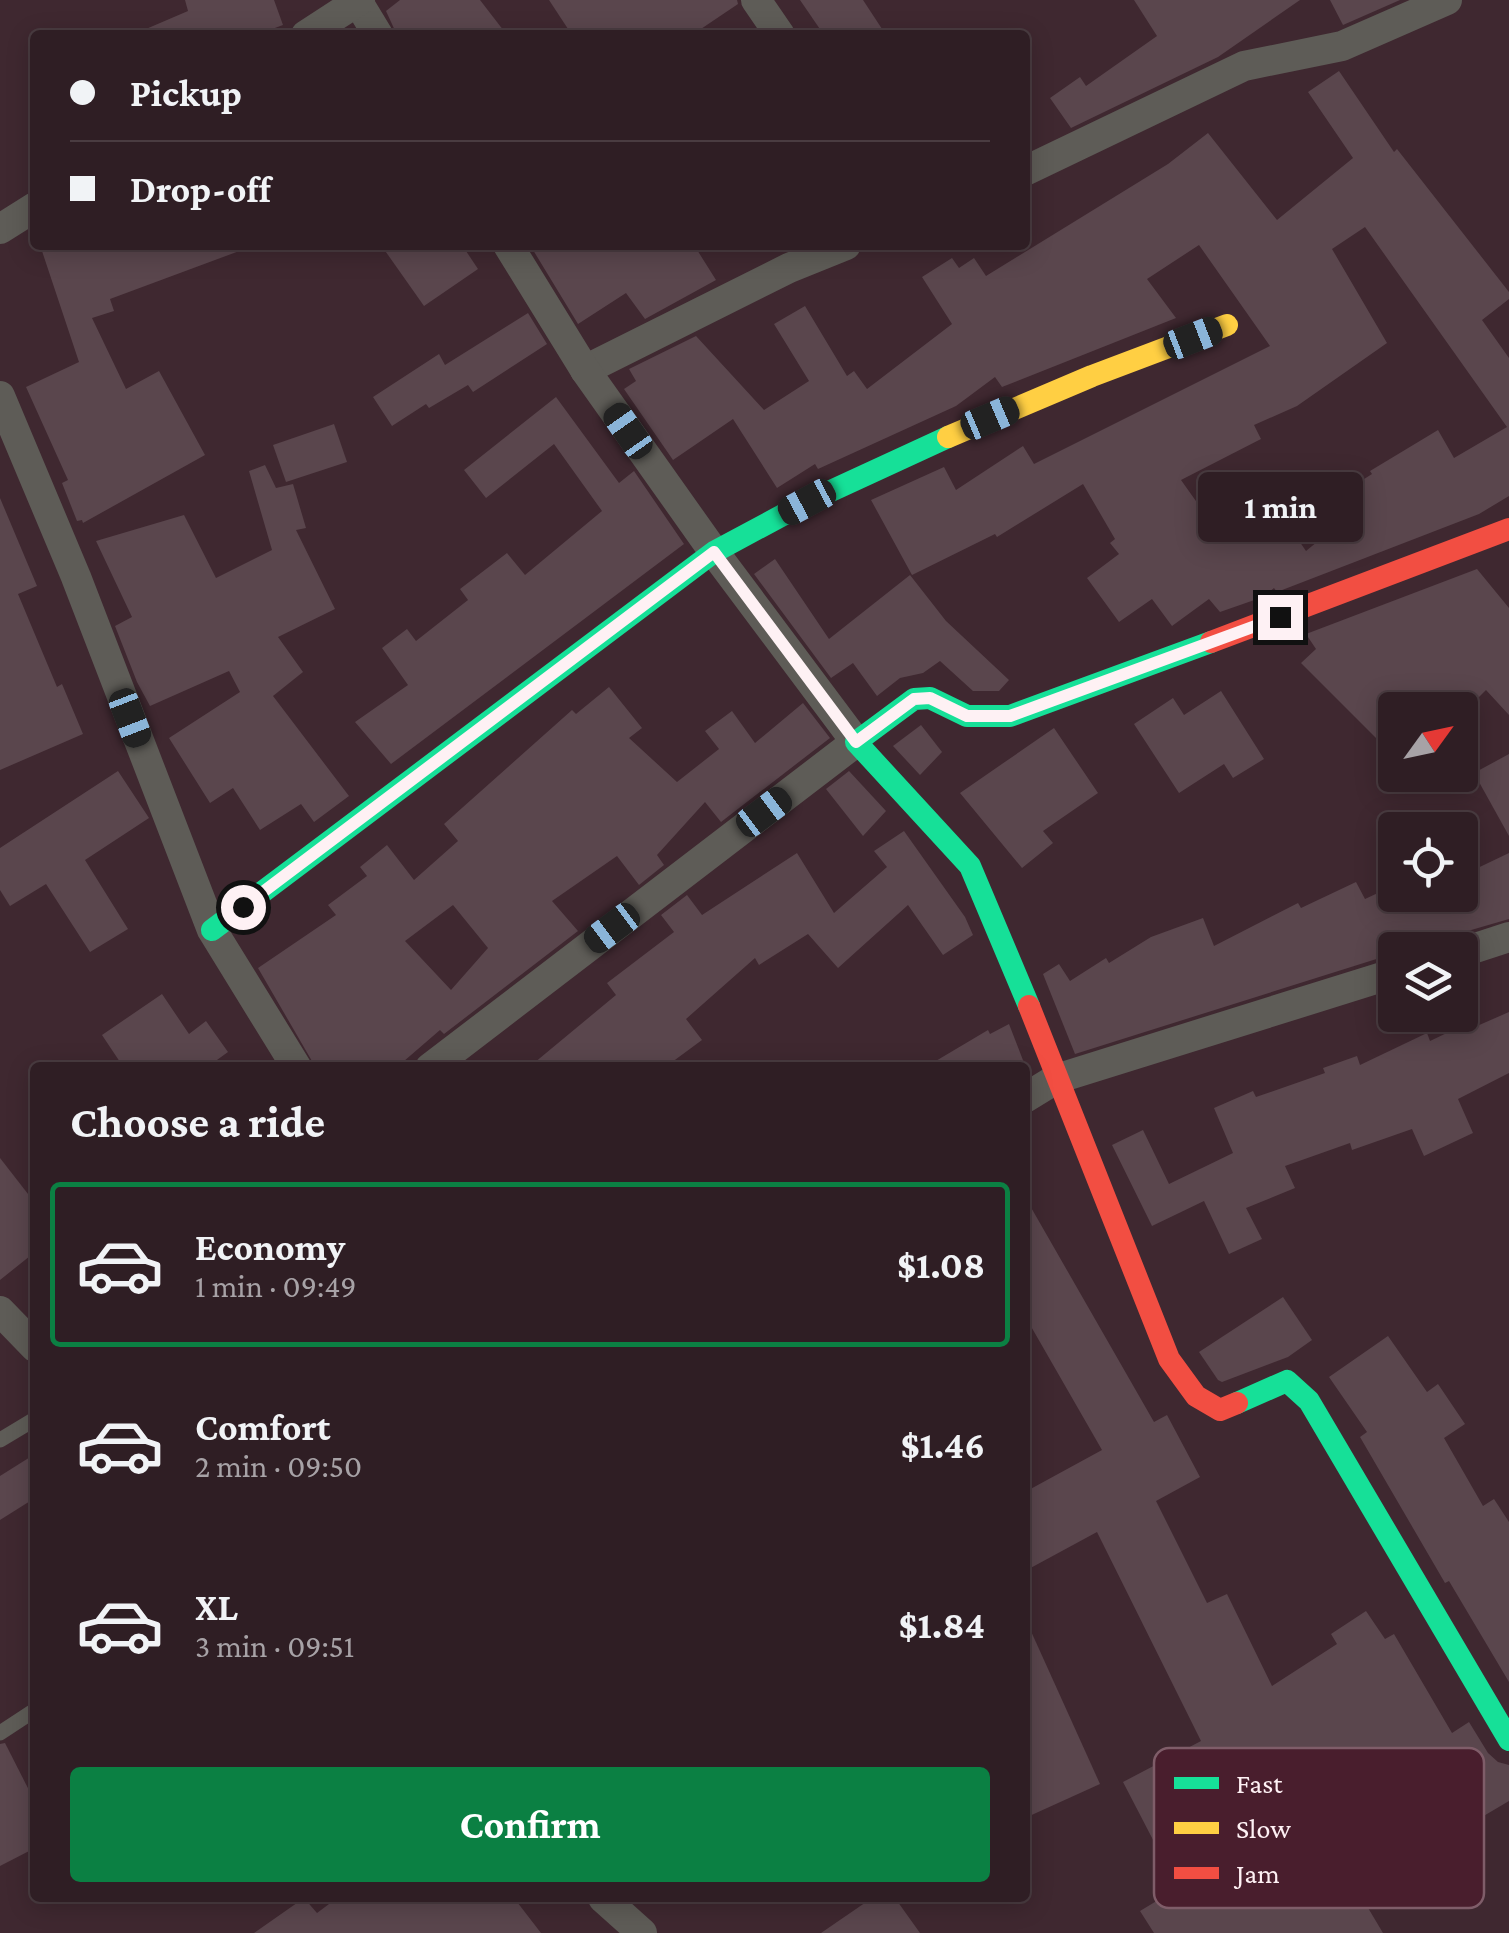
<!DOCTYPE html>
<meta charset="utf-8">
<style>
:root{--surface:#2f1e24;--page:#37272c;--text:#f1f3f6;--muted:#a7a2a6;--line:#4a3c41;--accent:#0b8043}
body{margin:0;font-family:"Crimson Pro",serif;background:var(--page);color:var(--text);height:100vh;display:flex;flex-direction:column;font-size:38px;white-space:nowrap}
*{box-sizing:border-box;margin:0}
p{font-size:32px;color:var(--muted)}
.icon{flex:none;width:55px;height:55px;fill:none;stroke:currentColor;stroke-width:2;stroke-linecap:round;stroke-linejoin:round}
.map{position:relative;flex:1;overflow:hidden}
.sheet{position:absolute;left:30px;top:1062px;width:1000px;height:840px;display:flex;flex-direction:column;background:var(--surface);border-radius:10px;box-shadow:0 5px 25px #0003,0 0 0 2px var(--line)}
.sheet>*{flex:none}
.guide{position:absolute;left:30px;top:30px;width:1000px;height:220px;border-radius:10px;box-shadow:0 5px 25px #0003,0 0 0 2px var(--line);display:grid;align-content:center;height:220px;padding:0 40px;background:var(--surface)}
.needle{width:65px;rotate:57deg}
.fabs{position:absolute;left:1378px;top:692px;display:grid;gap:20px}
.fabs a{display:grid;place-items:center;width:100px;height:100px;border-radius:10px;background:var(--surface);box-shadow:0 5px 25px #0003,0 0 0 2px var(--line);font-size:50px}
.end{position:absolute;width:45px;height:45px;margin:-22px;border:12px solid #fef1f4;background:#111;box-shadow:0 0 0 5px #111}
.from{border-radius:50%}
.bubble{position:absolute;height:70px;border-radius:10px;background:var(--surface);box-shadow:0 5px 25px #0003,0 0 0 2px var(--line);font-size:32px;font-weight:700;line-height:70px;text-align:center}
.car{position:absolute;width:30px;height:60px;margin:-30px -15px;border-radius:12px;box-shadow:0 0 8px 2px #0007;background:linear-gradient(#222 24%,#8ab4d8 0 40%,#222 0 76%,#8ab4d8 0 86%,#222 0)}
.guide b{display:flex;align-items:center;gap:35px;height:95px;font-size:38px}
.guide b+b{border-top:2px solid var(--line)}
.guide i{width:25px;height:25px;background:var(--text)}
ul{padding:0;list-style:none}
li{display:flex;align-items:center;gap:30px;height:165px;margin:0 20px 15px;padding:0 20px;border:5px solid transparent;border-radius:10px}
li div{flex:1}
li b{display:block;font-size:38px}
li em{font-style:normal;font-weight:700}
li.on{border-color:var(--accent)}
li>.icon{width:90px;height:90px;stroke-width:1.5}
h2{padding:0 40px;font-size:45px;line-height:120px}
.action{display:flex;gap:20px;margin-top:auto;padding:20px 40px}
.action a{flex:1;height:115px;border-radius:10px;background:var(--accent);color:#fff;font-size:40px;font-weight:700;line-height:115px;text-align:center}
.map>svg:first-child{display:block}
.building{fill:#5a464d;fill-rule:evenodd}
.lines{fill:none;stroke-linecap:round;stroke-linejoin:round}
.lane{stroke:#5e5c57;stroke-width:15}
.street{stroke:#5e5c57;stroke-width:30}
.fast{stroke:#16e098;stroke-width:22}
.slow{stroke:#ffcf43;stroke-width:22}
.jam{stroke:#f24e42;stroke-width:22}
.route{stroke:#fef1f4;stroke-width:12}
.key{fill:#491e2d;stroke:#7f5d69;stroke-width:2.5}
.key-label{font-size:28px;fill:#fef1f4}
</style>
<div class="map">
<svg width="1509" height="1933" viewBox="0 0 1509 1933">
<rect width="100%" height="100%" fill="#3f2830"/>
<g class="building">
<path d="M185,0H274L283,25L256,35H132L188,11Z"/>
<path d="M400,0H480L507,35H397L386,11Z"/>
<path d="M549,0H737L738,4L692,35H572Z"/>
<path d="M800,0H863L886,35H824Z"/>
<path d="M1134,0H1300L1218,57L1071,128L1050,98L1080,77L1086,86L1157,36Z"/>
<path d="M1330,0H1400L1343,25Z"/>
<path d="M1339,71L1394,152L1397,149L1509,292V299L1482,320L1509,358V496L1479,514L1277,592L1274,588L1263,597L1220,612L1209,599L1172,626L1152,599L1119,622L1087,578L1119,554L1110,543L1115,539L1083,484L997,537L995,534L912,575L871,500L944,467L956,490L1023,446L1034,464L1270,346L1199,245L1147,279L1176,318L1002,387L995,377L956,406L818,469L815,464L777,488L733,419L673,460L624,389L636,381L629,369L696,336L764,410L809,381L774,324L805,306L847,376L854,371L867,389L952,324L922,277L952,258L959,268L974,258L986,276L1168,164L1208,133L1277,220L1353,158L1308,92ZM1365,227L1507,427L1454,458L1438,430L1370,471L1372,474L1339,495L1351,514L1306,551L1274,504L1223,539L1181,480L1261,439L1254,425L1297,406L1387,343L1332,249Z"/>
<path d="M40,245H241L242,250L110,299L114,311L92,318L126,389L159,371L205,455L83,523L82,520L77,521L62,483L68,480L26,387L79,362Z"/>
<path d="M381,245H462L478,269L424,306Z"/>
<path d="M530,245H694L716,280L645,319L626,293L578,324Z"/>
<path d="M528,313L547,344L473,392L468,385L429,408L426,404L392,426L373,397L439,354L445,365Z"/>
<path d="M556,397L619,483L634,471L684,544L391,764L355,722L408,685L382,648L407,629L416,641L468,600L460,589L507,553L525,575L602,511L554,444L486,498L464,470Z"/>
<path d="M334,424L347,462L286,482L273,445Z"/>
<path d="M265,465L276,488L293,484L306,528L296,530L335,609L278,637L303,672L273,696L349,796L314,822L301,804L260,830L233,788L210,803L169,738L240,692L229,671L150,706L137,682L115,626L132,617L96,541L184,515L216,578L272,550L249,471Z"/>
<path d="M0,498L37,586L18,594L57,687L62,684L83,734L0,770Z"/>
<path d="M775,559L829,639L910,575L946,621L1009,680L999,691H973L940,661L923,673L900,678L877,696L853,663L831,678L754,574Z"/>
<path d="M1477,569L1509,608V715L1486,690L1466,710H1395V727L1381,743L1301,663L1316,649L1306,634Z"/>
<path d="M609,687L642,728L629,738L677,782L719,749L705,731L732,711L755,743L803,703L830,738L721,822L705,802L657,855L664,865L639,885L617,856L552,901L578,931L444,1034L440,1030L396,1068H316L258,968L336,915L328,905L367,876L360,867L387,845L414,880L458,841L444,824L572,710L576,714ZM453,905L488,948L451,990L405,941Z"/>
<path d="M1221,691L1264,759L1233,778L1224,764L1179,793L1134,724L1173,698L1184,715Z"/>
<path d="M921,725L942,752L920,775L893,746Z"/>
<path d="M1054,728L1098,793L1043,831L1053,843L1022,868L960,793Z"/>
<path d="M1509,754V836L1474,773Z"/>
<path d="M118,771L149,818L85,860L128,929L90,952L46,884L10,906L0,890V848Z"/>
<path d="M849,771L886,811L863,836L826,789Z"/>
<path d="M904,831L965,917L973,935L943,955L908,905L838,968L808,934L759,965L755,958L686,1019L702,1040L664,1068H528L616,995L607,983L674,932L661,915L687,895L702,915L797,853L834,913L887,867L874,851Z"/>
<path d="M1509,853V919L1454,935L1446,941L1442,950H1395L1386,956L1075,1054L1043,974L1059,964L1070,981L1106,958L1109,963L1151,937L1203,918L1214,946L1298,903L1301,908L1356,882L1365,899L1395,885V895H1476L1465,874Z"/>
<path d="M162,994L189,1034L206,1021L228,1052L210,1065L211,1068H124L102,1035Z"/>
<path d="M1509,1012V1073L1458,1099L1473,1133L1424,1156L1412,1129L1352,1150L1350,1143L1285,1166L1295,1188L1246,1208L1262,1239L1229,1254L1204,1201L1152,1226L1112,1145L1143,1130L1169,1184L1233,1153L1214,1108L1253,1091L1256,1097L1325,1073L1323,1068L1357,1056L1360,1065L1427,1033L1430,1041L1474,1020L1477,1026Z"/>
<path d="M1009,1024L1026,1068H924L988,1030L990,1034Z"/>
<path d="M0,1158L35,1203V1252L0,1280Z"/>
<path d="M1025,1197L1154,1422L1167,1415L1200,1477L1156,1501L1207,1603L1227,1594L1272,1686L1337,1644L1331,1634L1366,1611L1385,1639L1394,1634L1452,1733L1469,1722L1488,1753L1498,1762L1509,1765V1801L1426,1850L1385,1782L1315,1819L1383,1933H1154L1140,1911L1178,1888L1123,1782L1201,1741L1097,1532L1025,1571V1492L1102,1450L1025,1316Z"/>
<path d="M1283,1297L1312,1340L1288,1357L1222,1382L1218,1380L1199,1352Z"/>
<path d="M1388,1336L1427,1392L1438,1384L1465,1424L1444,1438L1483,1506L1494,1499L1509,1522V1682L1449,1581L1445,1583L1360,1437L1367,1432L1329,1377Z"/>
<path d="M35,1454V1498L0,1520V1476Z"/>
<path d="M1025,1618L1100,1784L1025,1818Z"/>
<path d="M5,1743L35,1802V1848L0,1866V1744Z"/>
<path d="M304,1898L317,1913L337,1898H514L541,1933H254Z"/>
<path d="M872,1898H895L920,1933H821Z"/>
</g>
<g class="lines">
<g class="lane">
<path d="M0,1440L35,1419"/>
<path d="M0,1733L35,1710"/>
</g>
<g class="street">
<path d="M756,0L780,35"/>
<path d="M358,2L378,35"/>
<path d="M306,35L360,0"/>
<path d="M1025,171L1244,66L1342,46L1447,0"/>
<path d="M0,229L35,207"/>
<path d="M585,370L789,268L846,245"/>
<path d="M0,396L76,577L212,930L297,1068"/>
<path d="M1460,953L1509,937"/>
<path d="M430,1068L856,742L714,552L585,370L508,245"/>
<path d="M1025,1098L1056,1079L1395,973"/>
<path d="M0,1311L35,1347"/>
<path d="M603,1898L642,1933"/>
</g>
<g class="fast">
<path d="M212,930L714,552L807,502L948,437"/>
<path d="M1029,1006L970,866L856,742L914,699L930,698L967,716H1010L1211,642"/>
<path d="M1237,1403L1287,1381L1309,1401L1509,1740"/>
</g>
<path class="slow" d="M948,437L1092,376L1227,325"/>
<g class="jam">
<path d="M1211,642L1509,529"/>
<path d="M1029,1006L1169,1359L1196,1396L1220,1410L1237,1403"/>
</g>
</g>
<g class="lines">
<path class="route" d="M243,907L714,552L856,742L914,699L930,698L967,716H1010L1280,617"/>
</g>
<rect x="1154" y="1748" width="330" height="160" rx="15" class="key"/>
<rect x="1174" y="1777" width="45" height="12" fill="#16e098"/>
<rect x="1174" y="1822" width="45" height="12" fill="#ffcf43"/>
<rect x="1174" y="1867" width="45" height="12" fill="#f24e42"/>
<g class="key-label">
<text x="1236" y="1793">Fast</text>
<text x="1236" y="1838">Slow</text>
<text x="1236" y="1883">Jam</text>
</g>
</svg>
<div class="fabs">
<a><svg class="needle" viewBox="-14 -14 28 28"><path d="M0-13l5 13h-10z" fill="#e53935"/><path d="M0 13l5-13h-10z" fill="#a7a2a6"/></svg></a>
<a><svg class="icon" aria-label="locate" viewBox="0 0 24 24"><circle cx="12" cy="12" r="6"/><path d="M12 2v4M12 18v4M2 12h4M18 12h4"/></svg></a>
<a><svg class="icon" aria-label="layers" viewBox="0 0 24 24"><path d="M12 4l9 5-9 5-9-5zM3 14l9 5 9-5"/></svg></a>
</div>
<i class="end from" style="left:243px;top:907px"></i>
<i class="end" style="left:1280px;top:617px"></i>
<div class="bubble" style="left:1198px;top:472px;width:165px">1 min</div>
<i class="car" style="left:1193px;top:338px;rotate:69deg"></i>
<i class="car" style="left:990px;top:418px;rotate:67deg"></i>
<i class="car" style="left:628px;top:431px;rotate:325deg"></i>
<i class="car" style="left:807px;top:502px;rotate:242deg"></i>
<i class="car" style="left:130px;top:718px;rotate:159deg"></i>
<i class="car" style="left:764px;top:812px;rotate:53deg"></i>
<i class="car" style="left:612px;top:928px;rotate:233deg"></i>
<div class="guide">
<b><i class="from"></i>Pickup</b>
<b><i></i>Drop-off</b>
</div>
<section class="sheet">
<h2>Choose a ride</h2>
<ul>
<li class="on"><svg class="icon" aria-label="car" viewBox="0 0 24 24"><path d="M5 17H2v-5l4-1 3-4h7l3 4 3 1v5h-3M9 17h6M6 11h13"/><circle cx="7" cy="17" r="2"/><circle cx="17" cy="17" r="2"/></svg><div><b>Economy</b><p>1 min · 09:49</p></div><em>$1.08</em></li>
<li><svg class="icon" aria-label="car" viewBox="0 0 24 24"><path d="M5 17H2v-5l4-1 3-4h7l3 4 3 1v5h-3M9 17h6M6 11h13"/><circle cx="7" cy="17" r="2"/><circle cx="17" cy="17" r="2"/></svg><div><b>Comfort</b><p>2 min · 09:50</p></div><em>$1.46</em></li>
<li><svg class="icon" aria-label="car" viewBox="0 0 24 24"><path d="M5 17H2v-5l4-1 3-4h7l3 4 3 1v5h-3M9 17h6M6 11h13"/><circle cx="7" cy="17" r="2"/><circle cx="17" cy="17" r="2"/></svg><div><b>XL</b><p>3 min · 09:51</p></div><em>$1.84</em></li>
</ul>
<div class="action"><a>Confirm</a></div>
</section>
</div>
